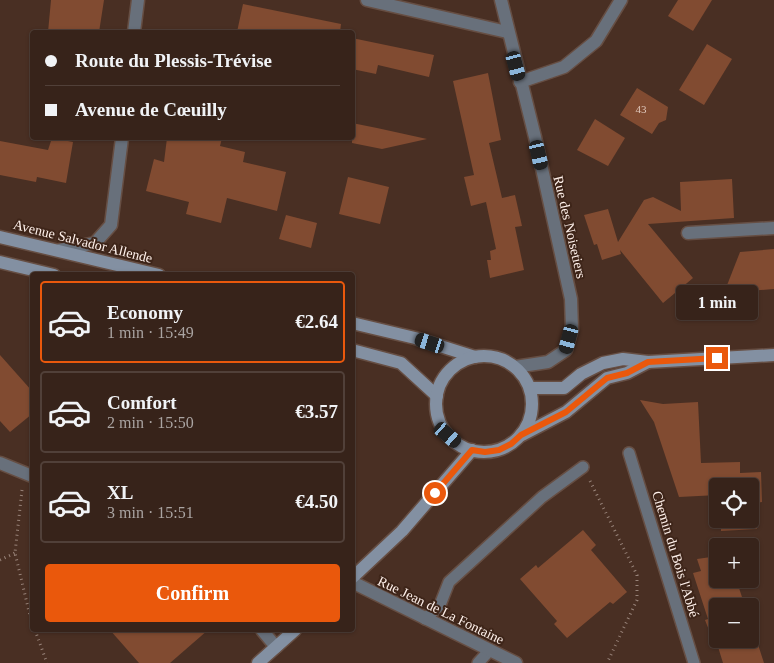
<!DOCTYPE html>
<meta charset="utf-8">
<style>
:root{--surface:#37231a;--page:#3e2b23;--text:#f1f3f6;--muted:#aaa4a2;--line:#514039;--accent:#ea580c}
body{margin:0;font-family:Georgia,serif;background:var(--page);color:var(--text);height:100vh;display:flex;flex-direction:column;font-size:19px;white-space:nowrap}
*{box-sizing:border-box;margin:0}
p{font-size:16px;color:var(--muted)}
.icon{flex:none;width:28px;height:28px;fill:none;stroke:currentColor;stroke-width:2;stroke-linecap:round;stroke-linejoin:round}
.map{position:relative;flex:1;overflow:hidden}
.panel{position:absolute;left:30px;top:272px;width:325px;height:360px;display:flex;flex-direction:column;background:var(--surface);border-radius:5px;box-shadow:0 1px 4px #0004,0 0 0 1px var(--line)}
.panel>*{flex:none}
.top-card{position:absolute;left:30px;top:30px;width:325px;height:110px;border-radius:5px;box-shadow:0 1px 4px #0004,0 0 0 1px var(--line);display:grid;align-content:center;height:110px;padding:0 15px;background:var(--surface)}
.tools{position:absolute;left:709px;top:478px;display:grid;gap:10px}
.tools a{display:grid;place-items:center;width:50px;height:50px;border-radius:5px;background:var(--surface);box-shadow:0 1px 4px #0004,0 0 0 1px var(--line);font-size:25px}
.end{position:absolute;width:22px;height:22px;margin:-11px;border:6px solid #ea580c;background:#fff;box-shadow:0 0 0 2px #fff}
.from{border-radius:50%}
.bubble{position:absolute;height:35px;border-radius:5px;background:var(--surface);box-shadow:0 1px 4px #0004,0 0 0 1px var(--line);font-size:16px;font-weight:600;line-height:35px;text-align:center}
.car{position:absolute;width:15px;height:30px;margin:-15px -8px;border-radius:6px;box-shadow:0 0 4px 1px #0007;background:linear-gradient(#222 24%,#8ab4d8 0 40%,#222 0 76%,#8ab4d8 0 86%,#222 0)}
.top-card b{display:flex;align-items:center;gap:18px;height:48px;font-size:19px}
.top-card b+b{border-top:1px solid var(--line)}
.top-card i{width:12px;height:12px;background:var(--text)}
ul{padding:9px 0 0;list-style:none}
li{display:flex;align-items:center;gap:15px;height:82px;margin:0 10px 8px;padding:0 5px;border:2px solid var(--line);border-radius:5px}
li div{flex:1}
li b{display:block;font-size:19px}
li em{font-style:normal;font-weight:600}
li.active{border-color:var(--accent)}
li>.icon{width:45px;height:45px;stroke-width:1.5}
.button{display:flex;gap:10px;margin-top:auto;padding:10px 15px}
.button a{flex:1;height:58px;border-radius:5px;background:var(--accent);color:#fff;font-size:20px;font-weight:600;line-height:58px;text-align:center}
.map>svg:first-child{display:block}
.building{fill:#814b31}
.lines{fill:none;stroke-linecap:round;stroke-linejoin:round}
.lane-casing{stroke:#664e43;stroke-width:14}
.street-casing{stroke:#664e43;stroke-width:15}
.secondary-casing{stroke:#664e43;stroke-width:15}
.path{stroke:#988379;stroke-width:3;stroke-dasharray:1 4;stroke-linecap:butt}
.lane{stroke:#68707b;stroke-width:11}
.street{stroke:#68707b;stroke-width:12}
.secondary{stroke:#8390a2;stroke-width:12}
.route{stroke:#ea580c;stroke-width:6}
.labels{text-anchor:middle;stroke-width:4;stroke-linejoin:round;paint-order:stroke}
.number-label{font-size:11px;fill:#e0c8bc}
.street-label{font-size:14px;fill:#fff1eb;stroke:#3e2519}
</style>
<div class="map">
<svg width="774" height="663" viewBox="0 0 774 663">
<rect width="100%" height="100%" fill="#492f23"/>
<g class="building">
<path d="M51,0H104L99,32H48Z"/>
<path d="M678,0H712L693,31L668,16Z"/>
<path d="M243,4L341,24L340,32H237Z"/>
<path d="M352,38L434,55L429,77L378,65L376,74L352,69Z"/>
<path d="M707,44L732,59L704,105L679,90Z"/>
<path d="M488,73L501,140L489,143L502,198L515,195L522,226L515,227L524,270L490,278L487,260H491L490,251L496,249L486,202L471,206L464,177L474,175L453,81Z"/>
<path d="M637,88L668,107L666,120L659,123L652,134L620,115Z"/>
<path d="M595,119L625,138L608,166L577,150Z"/>
<path d="M352,123L377,128L427,139L382,149L352,143Z"/>
<path d="M52,138L73,142L66,183L37,177L36,182L0,175V141L48,150Z"/>
<path d="M167,138H222L220,146L245,152L243,162L286,172L277,211L227,198L221,223L186,214L189,202L146,191L154,159L164,162Z"/>
<path d="M348,177L389,187L380,224L339,214Z"/>
<path d="M732,179L734,218L648,224L693,278L663,303L620,250L621,254L602,260L597,244L594,245L584,215L608,209L618,242L644,200L653,197L681,211L680,182Z"/>
<path d="M286,215L317,223L311,248L279,239Z"/>
<path d="M774,249V289L724,293L740,252Z"/>
<path d="M0,355L32,391V414L10,432L0,421Z"/>
<path d="M640,400L663,404L698,402L701,463L740,462V473L761,472L762,502L755,503L757,529L721,531V519H750V486H718V495L679,497L654,422Z"/>
<path d="M583,530L596,545L591,550L627,592L613,604L610,602L567,638L554,624L557,621L520,579L536,565L538,568Z"/>
<path d="M718,556V579H736L745,606H718V639H750V620L764,663H723L715,637L712,638L705,620L708,619L693,573L701,571L697,559Z"/>
<path d="M110,630H208L170,663H139Z"/>
</g>
<g class="lines">
<g class="lane-casing">
<g id="lane">
<path d="M629,453L694,663"/>
<path d="M425,619L440,605L449,582L542,497L583,467"/>
<path d="M478,663L489,651"/>
</g>
</g>
<g class="street-casing">
<g id="street">
<path d="M367,0L507,32"/>
<path d="M501,0L535,137L571,299L572,329L566,350L548,362L515,367"/>
<path d="M134,32L138,0"/>
<path d="M520,82L564,67L596,41L621,0"/>
<path d="M688,233L774,228"/>
<path d="M60,250L95,243L111,225L122,138"/>
<path d="M0,463L32,476"/>
<path d="M352,582L516,663"/>
<path d="M262,630L276,647"/>
</g>
</g>
<g class="secondary-casing">
<g id="secondary">
<path d="M0,237L159,275"/>
<path d="M0,262L54,275"/>
<path d="M352,323L415,338L475,357"/>
<path d="M352,350L401,363L437,396"/>
<circle cx="484" cy="404" r="48"/>
<path d="M530,388H564L581,374L603,363L623,359L648,362L774,355"/>
<path d="M522,435L566,412L607,378L627,373L648,362"/>
<path d="M352,578L402,531L472,450"/>
<path d="M258,663L295,630"/>
</g>
</g>
<g class="path">
<path d="M590,481L637,575V600L607,663"/>
<path d="M22,490L15,553L32,624"/>
<path d="M0,560L15,553"/>
<path d="M35,630L47,663"/>
</g>
<use href="#lane" class="lane"/>
<use href="#street" class="street"/>
<use href="#secondary" class="secondary"/>
</g>
<g class="lines">
<path class="route" d="M435,493L472,450L485,452L499,450L511,444L521,435L566,412L607,378L627,373L648,362L717,358"/>
</g>
<g class="labels">
<g class="number-label">
<text x="641" y="113">43</text>
</g>
<g class="street-label">
<text transform="translate(570 227) rotate(77)" y="5">Rue des Noisetiers</text>
<text transform="translate(83 241) rotate(14)" y="5">Avenue Salvador Allende</text>
<text transform="translate(676 554) rotate(73)" y="5">Chemin du Bois l'Abbé</text>
<text transform="translate(441 610) rotate(26)" y="5">Rue Jean de La Fontaine</text>
</g>
</g>
</svg>
<div class="tools">
<a><svg class="icon" aria-label="locate" viewBox="0 0 24 24"><circle cx="12" cy="12" r="6"/><path d="M12 2v4M12 18v4M2 12h4M18 12h4"/></svg></a>
<a>+</a>
<a>−</a>
</div>
<i class="end from" style="left:435px;top:493px"></i>
<i class="end" style="left:717px;top:358px"></i>
<div class="bubble" style="left:676px;top:285px;width:82px">1 min</div>
<i class="car" style="left:516px;top:66px;rotate:165deg"></i>
<i class="car" style="left:539px;top:155px;rotate:167deg"></i>
<i class="car" style="left:569px;top:339px;rotate:195deg"></i>
<i class="car" style="left:430px;top:343px;rotate:288deg"></i>
<i class="car" style="left:448px;top:435px;rotate:131deg"></i>
<div class="top-card">
<b><i class="from"></i>Route du Plessis-Trévise</b>
<b><i></i>Avenue de Cœuilly</b>
</div>
<section class="panel">
<ul>
<li class="active"><svg class="icon" aria-label="car" viewBox="0 0 24 24"><path d="M5 17H2v-5l4-1 3-4h7l3 4 3 1v5h-3M9 17h6M6 11h13"/><circle cx="7" cy="17" r="2"/><circle cx="17" cy="17" r="2"/></svg><div><b>Economy</b><p>1 min · 15:49</p></div><em>€2.64</em></li>
<li><svg class="icon" aria-label="car" viewBox="0 0 24 24"><path d="M5 17H2v-5l4-1 3-4h7l3 4 3 1v5h-3M9 17h6M6 11h13"/><circle cx="7" cy="17" r="2"/><circle cx="17" cy="17" r="2"/></svg><div><b>Comfort</b><p>2 min · 15:50</p></div><em>€3.57</em></li>
<li><svg class="icon" aria-label="car" viewBox="0 0 24 24"><path d="M5 17H2v-5l4-1 3-4h7l3 4 3 1v5h-3M9 17h6M6 11h13"/><circle cx="7" cy="17" r="2"/><circle cx="17" cy="17" r="2"/></svg><div><b>XL</b><p>3 min · 15:51</p></div><em>€4.50</em></li>
</ul>
<div class="button"><a>Confirm</a></div>
</section>
</div>
